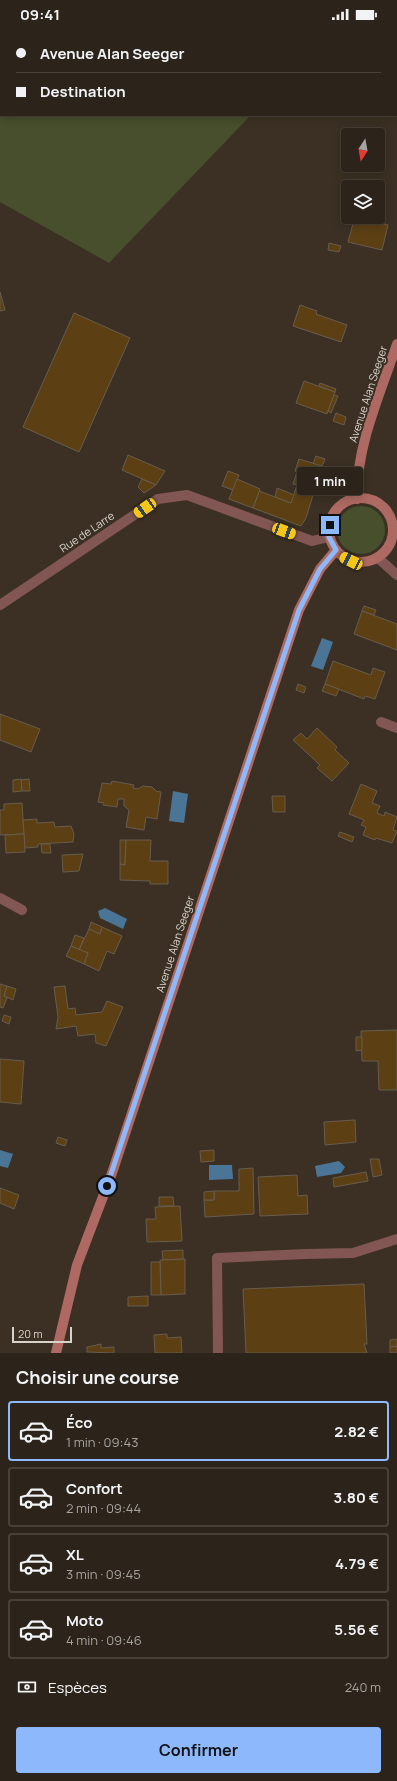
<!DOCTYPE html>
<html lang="fr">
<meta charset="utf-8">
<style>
:root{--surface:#2c241a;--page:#342c23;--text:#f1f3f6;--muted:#a6a4a2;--line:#484139;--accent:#8db9fc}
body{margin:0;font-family:Manrope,sans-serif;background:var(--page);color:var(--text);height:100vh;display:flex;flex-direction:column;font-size:15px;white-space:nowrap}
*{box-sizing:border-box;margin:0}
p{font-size:13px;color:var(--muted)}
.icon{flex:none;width:22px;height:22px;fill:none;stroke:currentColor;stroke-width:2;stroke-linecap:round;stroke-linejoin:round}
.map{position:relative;height:1325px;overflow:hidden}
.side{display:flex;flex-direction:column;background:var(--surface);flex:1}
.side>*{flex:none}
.hud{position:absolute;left:0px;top:0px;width:397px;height:88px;box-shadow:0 2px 10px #0003,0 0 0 1px var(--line);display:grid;align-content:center;height:88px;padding:0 16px;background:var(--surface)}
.needle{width:26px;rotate:191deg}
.buttons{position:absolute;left:341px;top:100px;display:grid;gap:8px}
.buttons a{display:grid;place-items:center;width:44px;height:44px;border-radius:4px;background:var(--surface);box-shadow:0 2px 10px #0003,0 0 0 1px var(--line);font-size:20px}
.scale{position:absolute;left:12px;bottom:10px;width:60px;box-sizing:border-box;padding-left:4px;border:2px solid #d8d2ca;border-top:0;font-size:11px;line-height:14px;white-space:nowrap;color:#d8d2ca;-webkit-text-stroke:3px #3b3023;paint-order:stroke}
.end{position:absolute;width:18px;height:18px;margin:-9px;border:5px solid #8db9fc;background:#111;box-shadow:0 0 0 2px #111}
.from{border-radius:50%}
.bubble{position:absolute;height:28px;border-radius:4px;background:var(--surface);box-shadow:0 2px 10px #0003,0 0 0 1px var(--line);font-size:13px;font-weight:700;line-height:28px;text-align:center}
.car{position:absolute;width:12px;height:24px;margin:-12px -6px;border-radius:5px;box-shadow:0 0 3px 1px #0007;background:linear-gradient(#f5c518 24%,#345 0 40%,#f5c518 0 76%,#345 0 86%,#f5c518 0)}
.hud b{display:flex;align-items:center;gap:14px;height:38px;font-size:15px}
.hud b+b{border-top:1px solid var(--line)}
.hud i{width:10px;height:10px;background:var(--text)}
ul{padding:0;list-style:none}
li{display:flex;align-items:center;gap:12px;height:60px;margin:0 8px 6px;padding:0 8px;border:2px solid var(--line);border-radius:4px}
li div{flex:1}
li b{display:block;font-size:15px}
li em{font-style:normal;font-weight:700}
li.current{border-color:var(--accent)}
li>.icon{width:36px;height:36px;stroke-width:1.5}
h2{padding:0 16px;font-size:18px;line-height:48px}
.pay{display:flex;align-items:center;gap:10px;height:44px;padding:0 16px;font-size:15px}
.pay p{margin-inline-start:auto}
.cta{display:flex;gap:8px;margin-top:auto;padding:8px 16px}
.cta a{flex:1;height:46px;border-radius:4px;background:var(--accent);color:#111;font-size:16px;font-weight:700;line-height:46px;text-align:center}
.status{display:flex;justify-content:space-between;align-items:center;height:28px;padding:0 20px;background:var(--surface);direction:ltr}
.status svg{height:11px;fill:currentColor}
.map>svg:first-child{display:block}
.green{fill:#474f2c}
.water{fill:#4a7596}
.building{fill:#5c4014;stroke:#675c4e}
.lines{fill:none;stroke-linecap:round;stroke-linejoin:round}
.pedestrian{stroke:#825652;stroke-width:10}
.minor{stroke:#825652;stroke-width:10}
.secondary{stroke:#ad6962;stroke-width:10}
.route{stroke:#8db9fc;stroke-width:5}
.labels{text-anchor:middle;stroke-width:4;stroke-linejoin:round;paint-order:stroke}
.street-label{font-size:11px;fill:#d8d2ca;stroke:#3b3023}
</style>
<div class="status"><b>09:41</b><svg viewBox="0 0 49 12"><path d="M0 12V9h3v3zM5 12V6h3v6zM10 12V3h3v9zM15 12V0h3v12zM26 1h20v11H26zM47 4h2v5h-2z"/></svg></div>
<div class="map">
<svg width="397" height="1325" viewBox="0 0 397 1325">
<rect width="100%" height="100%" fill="#3b3023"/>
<g class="green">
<path d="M0,0H286L287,1H1V87H251L109,235L0,174Z"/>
<circle cx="361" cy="502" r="24"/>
</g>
<g class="water">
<path d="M322,610L333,614L323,642L311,638Z"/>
<path d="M173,763L188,766L184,795L169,793Z"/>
<path d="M105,880L127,891L123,901L100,890L98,883Z"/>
<path d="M0,1122L13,1126L8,1140L0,1138Z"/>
<path d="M339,1133L345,1139L341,1145L317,1149L315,1138Z"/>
<path d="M209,1137H232L233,1151L209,1152Z"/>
</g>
<g class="building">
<path d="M354,192L376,197L377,194L388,197L382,222L348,214Z"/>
<path d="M329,215L341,218L339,224L328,222Z"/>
<path d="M0,264L5,282L0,283Z"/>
<path d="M300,277L317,283L316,286L347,297L341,314L293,298Z"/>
<path d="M74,285L130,310L79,424L23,399Z"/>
<path d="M304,353L335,364L327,386L296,375Z"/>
<path d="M320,355L336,361L335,364L319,358Z"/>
<path d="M334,367L338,368L331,385L328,383Z"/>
<path d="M336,385L346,389L344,397L333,393Z"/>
<path d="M128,427L165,443L156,457L122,442Z"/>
<path d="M316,428L325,431L322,438L313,436Z"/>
<path d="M299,431L322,438L306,490L301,498L253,480L259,463L291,475L297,457L293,456L297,444L295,443Z"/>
<path d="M228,443L239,447L233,462L222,458Z"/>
<path d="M142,451L156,457L144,465L138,459Z"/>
<path d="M237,451L260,461L253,480L229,471Z"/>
<path d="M277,460L294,467L291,475L275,469Z"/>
<path d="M364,578L376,582L374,587L362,583Z"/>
<path d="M362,583L397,596V622L354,606Z"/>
<path d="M333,633L371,647L373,640L385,644L375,671L365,668L364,671L325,656Z"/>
<path d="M298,656L306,659L304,665L296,662Z"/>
<path d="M325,656L339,661L336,668L322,663Z"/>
<path d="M0,686L40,701L31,724L0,712Z"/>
<path d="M317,700L337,719L335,722L349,735L332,753L317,740L320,737L293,712L301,705L307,711Z"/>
<path d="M29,751L30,763H22L21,752Z"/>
<path d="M13,752L21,751L22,763L13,764Z"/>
<path d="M112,753L134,757L133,760L138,761L143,758L152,759L156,763L161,764L157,791L146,789L144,802L126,799L129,782L124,778V771H118L117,779L103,777L104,775L98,774L102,755L111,756Z"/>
<path d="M361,756L377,763L372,775L380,778L377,785L384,788L385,784L397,789L393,802L397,803L392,815L376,810L375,812L363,807L366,799L361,797L364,792L349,786Z"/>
<path d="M272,768H285V784H273Z"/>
<path d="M22,775L24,806L0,807V782H4V776Z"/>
<path d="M37,791V795L54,794L55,799L71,798L74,806L73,814L38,816V819L25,820L23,792Z"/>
<path d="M340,804L354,809L352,814L338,808Z"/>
<path d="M24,806L25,824L6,825L5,807Z"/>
<path d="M120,812H126L125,837L120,836Z"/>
<path d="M126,812H151L150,833H168V856H150V853L120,852V836L125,837Z"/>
<path d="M41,816H50L51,825H42Z"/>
<path d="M83,826L79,843L63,844L62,827Z"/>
<path d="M91,894L102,899L100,906L89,901Z"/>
<path d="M102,899L122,908L114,926L107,923L99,943L84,936L88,925L79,922L89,901L100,906Z"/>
<path d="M75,907L84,910L79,922L71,918Z"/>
<path d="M71,918L88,925L84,936L66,928Z"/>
<path d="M0,956L7,958L4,968L7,970L3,980L0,979Z"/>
<path d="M7,958L16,961L13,972L4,968Z"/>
<path d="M65,958L68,981L75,980L76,987L102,984L107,973L123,979L106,1018L96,1015L95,1006L78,1008L76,998L56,1001L58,989L54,959Z"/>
<path d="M4,987L11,989L9,996L2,993Z"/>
<path d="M397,1002V1062H379L378,1033H362L361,1003Z"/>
<path d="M356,1009H362V1022L356,1023Z"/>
<path d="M0,1031L24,1033L21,1076L0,1074Z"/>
<path d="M355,1092L356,1114L325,1117L324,1094Z"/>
<path d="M58,1109L67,1112L65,1118L56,1115Z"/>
<path d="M214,1122V1133L201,1134L200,1123Z"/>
<path d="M370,1131H379L382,1147L373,1149Z"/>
<path d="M253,1140L254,1186L205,1189L204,1172H214V1163H239V1141Z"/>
<path d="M366,1144L368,1153L334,1159L333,1150Z"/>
<path d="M297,1147L298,1168L307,1167L308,1186L260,1188L258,1149Z"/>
<path d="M0,1160L19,1167L14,1181L0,1175Z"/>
<path d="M214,1163V1172H204V1164Z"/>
<path d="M159,1169H173L174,1178H159Z"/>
<path d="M180,1178L182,1213L147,1214L146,1191H156L155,1179Z"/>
<path d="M183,1222V1231L163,1232L162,1223Z"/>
<path d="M185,1231V1266L161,1267L160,1232Z"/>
<path d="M151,1234H160L161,1267H151Z"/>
<path d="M364,1256L367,1316H364L367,1325H246L243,1261Z"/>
<path d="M148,1268V1278H128V1269Z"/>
<path d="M167,1306V1310L181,1309L182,1325H155L154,1307Z"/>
<path d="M397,1311V1318L390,1319V1312Z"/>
<path d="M101,1316V1320L114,1319V1325L87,1324V1319Z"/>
<path d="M397,1318V1325H390V1319Z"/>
</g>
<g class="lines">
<path class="pedestrian" d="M306,1226L353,1225L397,1211"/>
<g class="minor">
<path d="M378,530L397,547"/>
<path d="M0,577L158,471L187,467L312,513L329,509"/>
<path d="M381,694L397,700"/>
<path d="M0,870L22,882"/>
<path d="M218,1325L217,1230L306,1226"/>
</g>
<g class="secondary">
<circle cx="361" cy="502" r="32"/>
<path d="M357,471C356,418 380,366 397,316"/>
<path d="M56,1325L77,1237L112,1145L299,582L320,541L336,522"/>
</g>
</g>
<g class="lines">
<path class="route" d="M107,1158L299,582L320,541L336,522L329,509L330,497"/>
</g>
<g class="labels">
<g class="street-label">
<text transform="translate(368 366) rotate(-72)" y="4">Avenue Alan Seeger</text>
<text transform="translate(87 504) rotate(-34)" y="4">Rue de Larre</text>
<text transform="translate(175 916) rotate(-72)" y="4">Avenue Alan Seeger</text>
</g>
</g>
</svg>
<div class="buttons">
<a><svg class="needle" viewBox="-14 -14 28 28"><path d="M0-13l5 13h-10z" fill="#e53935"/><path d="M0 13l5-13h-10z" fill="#a6a4a2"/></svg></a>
<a><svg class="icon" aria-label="layers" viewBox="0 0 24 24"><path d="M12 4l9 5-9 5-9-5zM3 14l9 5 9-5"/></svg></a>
</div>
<div class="scale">20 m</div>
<i class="end from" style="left:107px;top:1158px"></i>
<i class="end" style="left:330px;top:497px"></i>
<div class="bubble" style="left:297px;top:439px;width:66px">1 min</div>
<i class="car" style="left:145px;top:480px;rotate:236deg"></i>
<i class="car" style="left:284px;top:503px;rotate:110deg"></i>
<i class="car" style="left:351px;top:533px;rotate:297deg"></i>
<div class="hud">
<b><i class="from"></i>Avenue Alan Seeger</b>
<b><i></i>Destination</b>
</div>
</div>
<section class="side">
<h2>Choisir une course</h2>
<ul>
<li class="current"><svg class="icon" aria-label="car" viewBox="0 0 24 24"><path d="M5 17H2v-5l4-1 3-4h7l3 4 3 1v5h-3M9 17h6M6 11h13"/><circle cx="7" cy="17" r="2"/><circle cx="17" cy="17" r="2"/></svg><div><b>Éco</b><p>1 min · 09:43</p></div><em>2.82 €</em></li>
<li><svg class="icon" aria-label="car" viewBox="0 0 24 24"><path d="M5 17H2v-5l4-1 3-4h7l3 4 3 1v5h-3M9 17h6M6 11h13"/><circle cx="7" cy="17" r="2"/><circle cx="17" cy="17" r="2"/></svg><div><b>Confort</b><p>2 min · 09:44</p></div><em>3.80 €</em></li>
<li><svg class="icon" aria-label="car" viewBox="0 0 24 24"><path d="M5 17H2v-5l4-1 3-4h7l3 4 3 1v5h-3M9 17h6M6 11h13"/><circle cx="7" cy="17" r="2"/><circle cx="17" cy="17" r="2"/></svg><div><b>XL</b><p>3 min · 09:45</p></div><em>4.79 €</em></li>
<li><svg class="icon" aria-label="car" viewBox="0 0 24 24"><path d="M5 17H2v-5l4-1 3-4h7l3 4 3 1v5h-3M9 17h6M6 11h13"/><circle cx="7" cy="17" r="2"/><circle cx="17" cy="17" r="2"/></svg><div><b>Moto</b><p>4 min · 09:46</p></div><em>5.56 €</em></li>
</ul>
<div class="pay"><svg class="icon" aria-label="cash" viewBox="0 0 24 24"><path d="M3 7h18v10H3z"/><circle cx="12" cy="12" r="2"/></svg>Espèces<p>240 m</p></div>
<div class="cta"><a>Confirmer</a></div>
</section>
